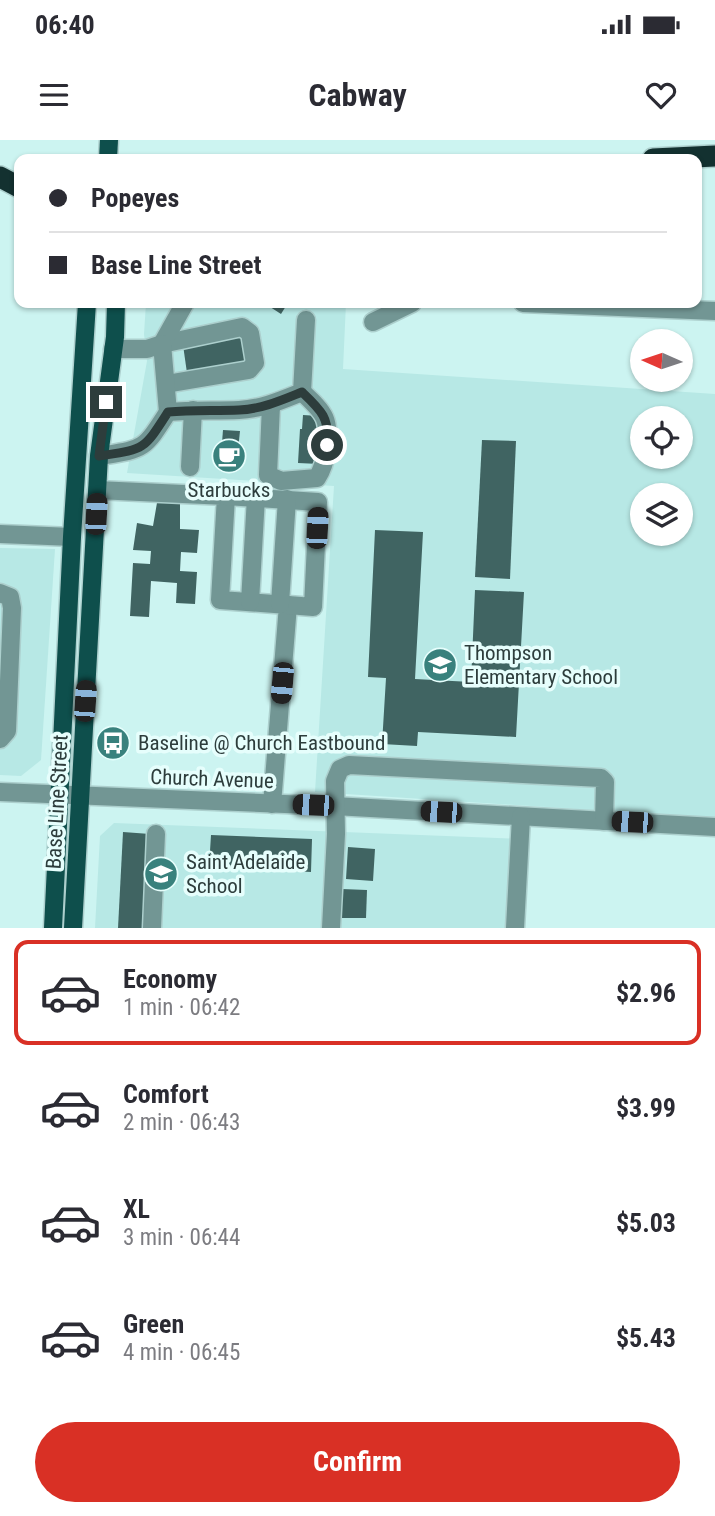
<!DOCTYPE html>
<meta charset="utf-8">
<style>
:root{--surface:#fff;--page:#f7f7f7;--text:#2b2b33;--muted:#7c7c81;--line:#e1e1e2;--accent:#d93025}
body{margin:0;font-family:"Roboto Condensed",sans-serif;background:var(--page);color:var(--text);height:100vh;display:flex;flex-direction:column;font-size:26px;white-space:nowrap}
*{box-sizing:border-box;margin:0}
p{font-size:23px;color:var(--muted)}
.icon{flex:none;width:38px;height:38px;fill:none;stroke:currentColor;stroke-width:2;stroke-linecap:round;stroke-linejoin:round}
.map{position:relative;height:788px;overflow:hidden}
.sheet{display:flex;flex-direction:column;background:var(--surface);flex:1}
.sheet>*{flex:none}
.top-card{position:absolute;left:14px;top:14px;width:688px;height:154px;border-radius:14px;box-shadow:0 2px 5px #0004;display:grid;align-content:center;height:154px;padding:0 35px;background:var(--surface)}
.needle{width:46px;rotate:273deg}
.tools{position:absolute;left:630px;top:189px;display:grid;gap:14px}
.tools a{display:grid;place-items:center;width:63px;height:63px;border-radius:50%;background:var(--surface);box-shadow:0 2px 5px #0004;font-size:35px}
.end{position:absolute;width:32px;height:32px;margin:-16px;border:9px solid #2d3d3c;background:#fff;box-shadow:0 0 0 4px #fff}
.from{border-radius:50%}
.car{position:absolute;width:21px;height:42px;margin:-21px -10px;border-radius:9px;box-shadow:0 0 5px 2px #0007;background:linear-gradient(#222 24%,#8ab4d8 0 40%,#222 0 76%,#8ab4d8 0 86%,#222 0)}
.top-card b{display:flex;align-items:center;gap:24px;height:66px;font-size:26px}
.top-card b+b{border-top:2px solid var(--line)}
.top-card i{width:18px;height:18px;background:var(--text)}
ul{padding:12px 0 0;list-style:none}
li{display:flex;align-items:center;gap:21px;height:105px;margin:0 14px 10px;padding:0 21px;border:4px solid transparent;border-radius:14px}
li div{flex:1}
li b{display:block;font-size:26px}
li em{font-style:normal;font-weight:700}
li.active{border-color:var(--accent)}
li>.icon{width:63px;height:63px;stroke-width:1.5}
.cta{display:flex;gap:14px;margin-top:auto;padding:14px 35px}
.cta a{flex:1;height:80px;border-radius:42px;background:var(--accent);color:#fff;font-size:28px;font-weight:700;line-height:80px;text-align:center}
.status{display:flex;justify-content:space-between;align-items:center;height:49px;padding:0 35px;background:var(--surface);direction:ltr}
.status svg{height:19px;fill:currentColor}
header{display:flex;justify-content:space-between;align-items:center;height:91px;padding:0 35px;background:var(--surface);font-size:32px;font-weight:700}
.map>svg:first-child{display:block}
.built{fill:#b7e8e5;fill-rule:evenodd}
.building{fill:#406462}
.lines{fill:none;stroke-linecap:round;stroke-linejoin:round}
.minor-casing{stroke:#accfcd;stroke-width:21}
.major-casing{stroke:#accfcd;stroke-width:21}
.highway-casing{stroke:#accfcd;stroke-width:24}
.minor{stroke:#729694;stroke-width:18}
.major{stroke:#0e4f4c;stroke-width:18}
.highway{stroke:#133130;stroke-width:21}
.route{stroke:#2d3d3c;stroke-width:9}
.labels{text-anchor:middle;stroke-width:7;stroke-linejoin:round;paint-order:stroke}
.poi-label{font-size:21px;fill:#2d3d3c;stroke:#e6fefc;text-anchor:start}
.street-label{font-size:21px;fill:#2d3d3c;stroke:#e6fefc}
</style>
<div class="status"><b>06:40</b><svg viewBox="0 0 49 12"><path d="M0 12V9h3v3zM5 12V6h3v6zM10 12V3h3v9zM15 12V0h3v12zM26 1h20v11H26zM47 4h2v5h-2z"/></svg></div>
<header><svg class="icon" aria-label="menu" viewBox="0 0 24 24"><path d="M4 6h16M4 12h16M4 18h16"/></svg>Cabway<svg class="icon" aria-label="heart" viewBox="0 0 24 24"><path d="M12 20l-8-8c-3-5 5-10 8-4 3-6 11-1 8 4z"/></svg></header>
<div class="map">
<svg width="715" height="788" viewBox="0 0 715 788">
<rect width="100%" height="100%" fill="#ccf4f1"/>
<g class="built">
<path d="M146,163H346L343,229L715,254V678L315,652L334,346L127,333L147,221L144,194ZM642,278H681V317H642ZM642,355H681V394H642Z"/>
<path d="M0,408L55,409L41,620L21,636L0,635Z"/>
<path d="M114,683L525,699L520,788H95L100,696Z"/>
</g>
<g class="building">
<path d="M264,163H285L286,166L281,174Z"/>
<path d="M243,196L246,224L187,233L183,205Z"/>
<path d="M303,275L319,276V324L298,323L300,289H302Z"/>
<path d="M223,290L240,291L236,329L220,328Z"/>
<path d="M482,300L516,301L510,439L475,437Z"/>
<path d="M158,357L180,358V389L199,390L197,413L181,412L180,431L197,432L195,464L176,463L177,443L151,441L149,477L130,476L133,423L150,424L151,411L133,410L137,383L153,386Z"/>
<path d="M375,390L423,392L415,539L471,542L475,450L524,452L516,597L418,592L417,606L382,604L386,538L368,537Z"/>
<path d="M123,692L150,694L145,788H118Z"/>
<path d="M211,695L312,699L311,732L209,727Z"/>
<path d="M348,707L375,709L373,741L346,739Z"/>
<path d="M342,749L367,750L366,778H341Z"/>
</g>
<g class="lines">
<g class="minor-casing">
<g id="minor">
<path d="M523,163L715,171"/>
<path d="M373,182L412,163"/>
<path d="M162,204L242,187L250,193L255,223L249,230L166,244"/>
<path d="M162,204L185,163"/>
<path d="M113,209H147L162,204L168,272"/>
<path d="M271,265L268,335L281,341L317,338C322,330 325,322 326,312C330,279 326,274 302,252"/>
<path d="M99,316C144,309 143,311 168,272C192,270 216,271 239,270C262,269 282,260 302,252L306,180"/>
<path d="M190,327L193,270"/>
<path d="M97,350L226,356L220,460L288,465L272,664"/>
<path d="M226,356L318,362L313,467L288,465"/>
<path d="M0,394L72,397"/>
<path d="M0,453L10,457L12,468L7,591L0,599"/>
<path d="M250,462L256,357"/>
<path d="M280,464L287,359"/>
<path d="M0,652L334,666L715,687"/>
<path d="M152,788L156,694"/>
<path d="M331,788L336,694L335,641L340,629L349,625L601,638L605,642L604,681"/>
<path d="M515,788L521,677"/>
</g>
</g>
<g class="major-casing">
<g id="major">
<path d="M108,19L109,0"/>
<path d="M53,788L72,397L87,163"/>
<path d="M73,788L99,316L115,197L116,163"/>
</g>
</g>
<g class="highway-casing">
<g id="highway">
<path d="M653,19L715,16"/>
<path d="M0,37L19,47"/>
</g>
</g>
<use href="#minor" class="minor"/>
<use href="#major" class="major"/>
<use href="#highway" class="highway"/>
</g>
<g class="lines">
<path class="route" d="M106,262L99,316C145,309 143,311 168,272C192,270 216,271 239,270C262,269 282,260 302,252C321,270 330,278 327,305"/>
</g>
<defs>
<g id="cafe-disc" transform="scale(1.75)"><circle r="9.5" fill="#39817d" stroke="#e6fefc"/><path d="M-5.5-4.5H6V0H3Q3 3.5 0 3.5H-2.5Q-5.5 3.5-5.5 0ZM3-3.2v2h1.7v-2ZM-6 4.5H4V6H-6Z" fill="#fff"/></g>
<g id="school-disc" transform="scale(1.75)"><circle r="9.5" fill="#39817d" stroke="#e6fefc"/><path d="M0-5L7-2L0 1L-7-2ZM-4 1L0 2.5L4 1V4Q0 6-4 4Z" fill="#fff"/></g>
<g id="bus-disc" transform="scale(1.75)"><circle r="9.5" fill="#39817d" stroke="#e6fefc"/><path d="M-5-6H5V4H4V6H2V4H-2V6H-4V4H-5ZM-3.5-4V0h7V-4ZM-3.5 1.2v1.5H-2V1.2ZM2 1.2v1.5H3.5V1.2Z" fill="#fff"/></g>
</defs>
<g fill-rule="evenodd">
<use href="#cafe-disc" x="229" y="316"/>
<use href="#school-disc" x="440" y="525"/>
<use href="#bus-disc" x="113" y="603"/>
<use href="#school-disc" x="161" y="734"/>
</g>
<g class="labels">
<g class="poi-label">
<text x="229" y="357" text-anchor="middle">Starbucks</text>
<text x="464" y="520">Thompson<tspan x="464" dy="24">Elementary School</tspan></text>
<text x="138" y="610">Baseline @ Church Eastbound</text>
<text x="186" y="729">Saint Adelaide<tspan x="186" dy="24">School</tspan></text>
</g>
<g class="street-label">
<text transform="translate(212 639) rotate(2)" y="7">Church Avenue</text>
<text transform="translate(57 662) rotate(-87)" y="7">Base Line Street</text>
</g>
</g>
</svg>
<div class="tools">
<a><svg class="needle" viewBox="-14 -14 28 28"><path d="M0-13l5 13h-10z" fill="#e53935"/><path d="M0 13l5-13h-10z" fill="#7c7c81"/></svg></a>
<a><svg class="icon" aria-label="locate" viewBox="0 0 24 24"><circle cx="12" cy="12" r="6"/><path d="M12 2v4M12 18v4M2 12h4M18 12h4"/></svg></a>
<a><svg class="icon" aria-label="layers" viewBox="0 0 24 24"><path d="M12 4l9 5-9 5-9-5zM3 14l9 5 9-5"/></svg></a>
</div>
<i class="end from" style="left:327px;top:305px"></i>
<i class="end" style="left:106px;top:262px"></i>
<i class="car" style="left:96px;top:374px;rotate:3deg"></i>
<i class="car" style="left:317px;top:388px;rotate:3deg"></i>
<i class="car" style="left:282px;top:543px;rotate:185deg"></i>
<i class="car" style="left:85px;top:561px;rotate:4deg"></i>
<i class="car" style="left:313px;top:665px;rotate:272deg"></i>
<i class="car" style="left:441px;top:672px;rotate:273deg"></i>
<i class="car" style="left:632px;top:682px;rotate:273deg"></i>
<div class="top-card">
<b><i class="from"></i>Popeyes</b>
<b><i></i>Base Line Street</b>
</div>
</div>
<section class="sheet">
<ul>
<li class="active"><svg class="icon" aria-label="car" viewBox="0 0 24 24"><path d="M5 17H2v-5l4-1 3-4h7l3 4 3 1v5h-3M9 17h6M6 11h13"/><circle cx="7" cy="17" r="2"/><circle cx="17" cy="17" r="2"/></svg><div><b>Economy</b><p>1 min · 06:42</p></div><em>$2.96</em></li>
<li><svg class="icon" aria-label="car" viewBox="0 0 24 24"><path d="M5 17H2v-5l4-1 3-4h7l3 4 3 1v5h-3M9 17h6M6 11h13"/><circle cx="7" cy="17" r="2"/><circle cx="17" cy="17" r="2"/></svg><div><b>Comfort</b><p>2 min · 06:43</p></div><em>$3.99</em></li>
<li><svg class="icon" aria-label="car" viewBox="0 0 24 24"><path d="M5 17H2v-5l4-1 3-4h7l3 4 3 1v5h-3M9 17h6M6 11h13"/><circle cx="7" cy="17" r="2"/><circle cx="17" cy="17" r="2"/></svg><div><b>XL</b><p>3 min · 06:44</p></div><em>$5.03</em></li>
<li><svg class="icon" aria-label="car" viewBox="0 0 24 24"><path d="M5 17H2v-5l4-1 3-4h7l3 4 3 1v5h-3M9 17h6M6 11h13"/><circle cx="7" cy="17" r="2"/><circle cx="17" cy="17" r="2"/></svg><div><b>Green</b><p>4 min · 06:45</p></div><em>$5.43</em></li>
</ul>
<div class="cta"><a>Confirm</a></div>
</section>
